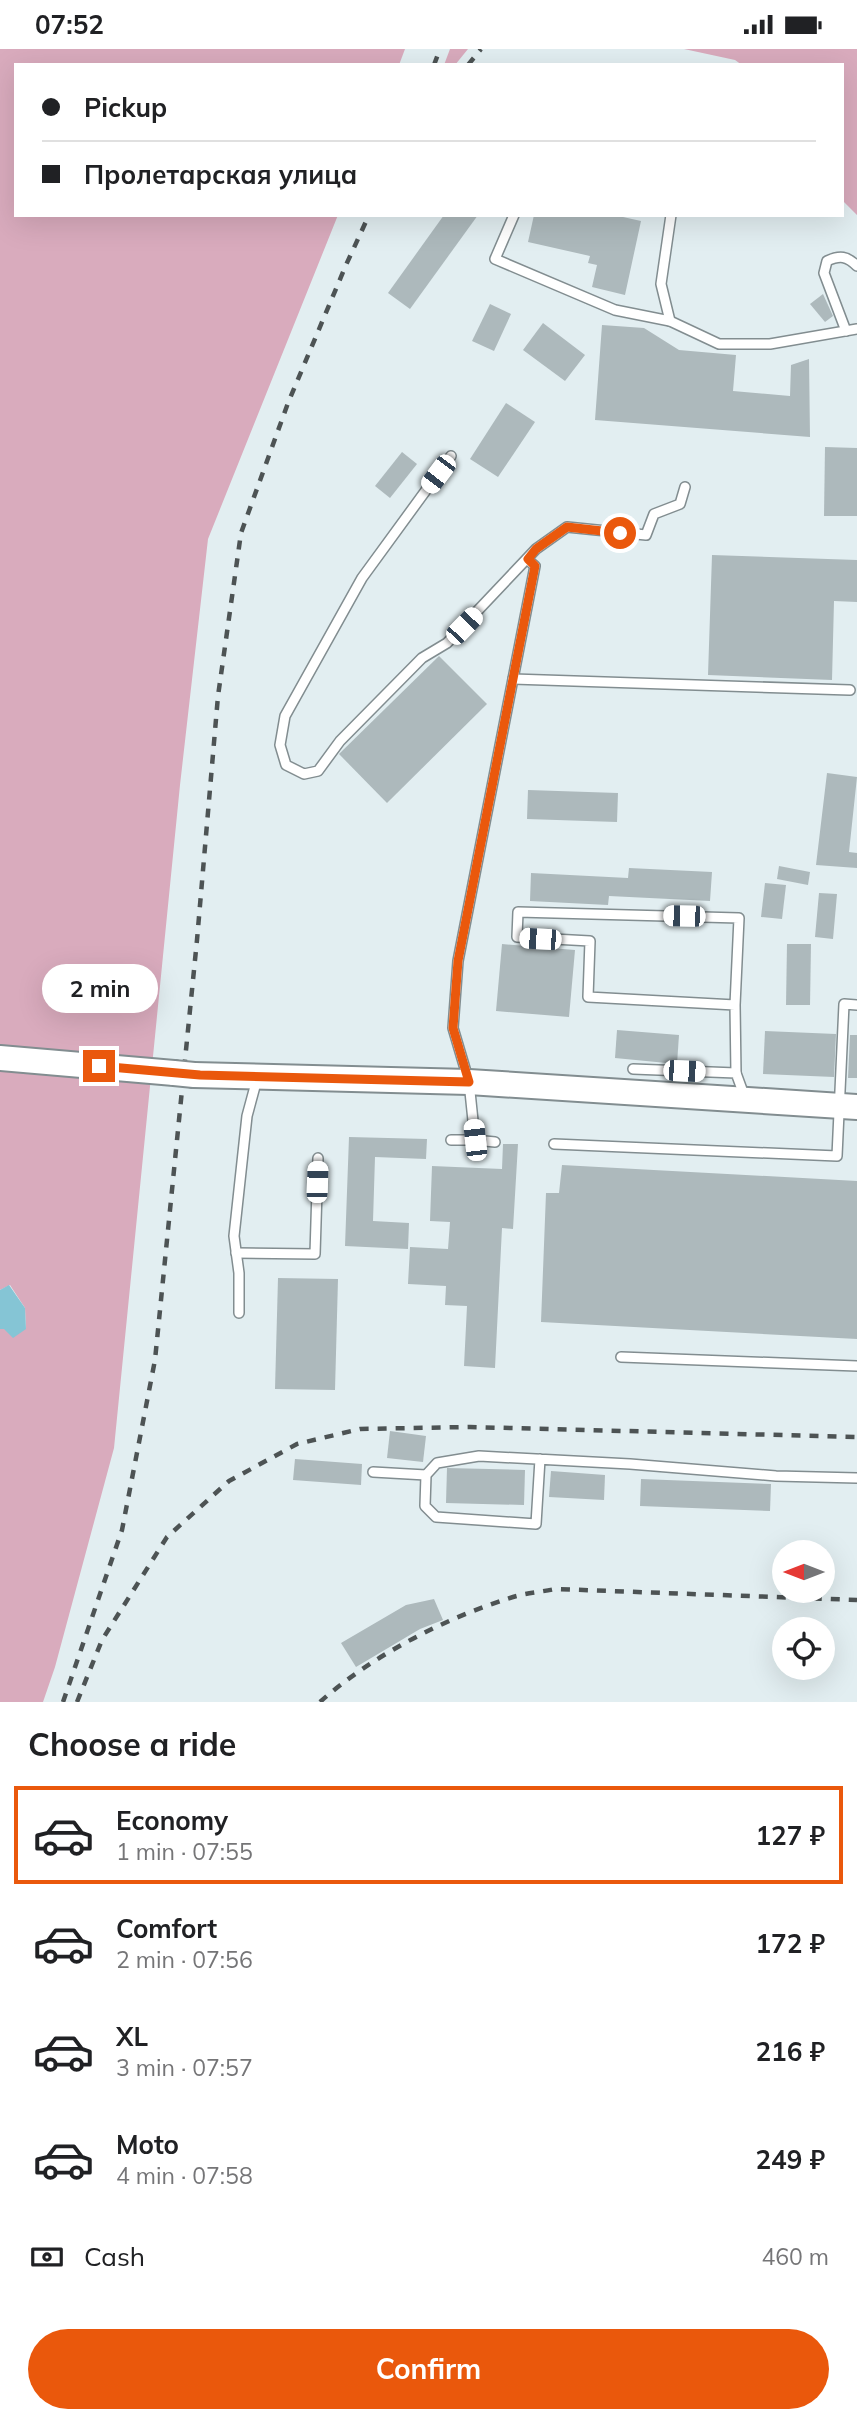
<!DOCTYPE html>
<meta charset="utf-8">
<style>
:root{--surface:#fff;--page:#f6f6f6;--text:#202124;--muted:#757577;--line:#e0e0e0;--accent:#ea580c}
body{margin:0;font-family:Mulish,sans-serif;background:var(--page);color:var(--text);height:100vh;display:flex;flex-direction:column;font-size:26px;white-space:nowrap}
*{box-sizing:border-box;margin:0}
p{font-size:23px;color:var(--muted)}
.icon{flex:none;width:38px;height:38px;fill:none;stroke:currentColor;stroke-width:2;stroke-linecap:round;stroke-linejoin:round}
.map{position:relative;height:1653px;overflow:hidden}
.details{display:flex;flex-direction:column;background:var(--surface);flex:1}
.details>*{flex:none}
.top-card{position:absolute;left:14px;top:14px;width:830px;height:154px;border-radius:0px;box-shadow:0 7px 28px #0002;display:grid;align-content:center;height:154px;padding:0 28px;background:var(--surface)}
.needle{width:46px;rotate:270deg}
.controls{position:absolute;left:772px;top:1491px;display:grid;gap:14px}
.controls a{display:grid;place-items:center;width:63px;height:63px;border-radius:50%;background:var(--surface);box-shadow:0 7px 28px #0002;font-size:35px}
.end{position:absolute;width:32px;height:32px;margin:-16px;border:9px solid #ea580c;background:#fff;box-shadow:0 0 0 4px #fff}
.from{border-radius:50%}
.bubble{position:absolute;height:49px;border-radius:24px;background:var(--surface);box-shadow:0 7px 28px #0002;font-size:23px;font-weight:700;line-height:49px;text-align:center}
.car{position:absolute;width:21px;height:42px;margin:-21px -10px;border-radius:9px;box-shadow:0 0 5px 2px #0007;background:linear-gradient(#fff 24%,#345 0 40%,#fff 0 76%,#345 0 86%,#fff 0)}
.top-card b{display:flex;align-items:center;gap:24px;height:66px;font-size:26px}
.top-card b+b{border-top:2px solid var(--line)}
.top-card i{width:18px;height:18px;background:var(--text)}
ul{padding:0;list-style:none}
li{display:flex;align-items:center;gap:21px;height:98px;margin:0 14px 10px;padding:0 14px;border:4px solid transparent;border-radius:0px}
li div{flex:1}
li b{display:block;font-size:26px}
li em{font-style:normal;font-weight:700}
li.selected{border-color:var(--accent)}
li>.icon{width:63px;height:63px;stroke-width:1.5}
h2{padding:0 28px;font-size:32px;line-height:84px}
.pay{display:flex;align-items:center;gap:18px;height:77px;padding:0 28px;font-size:26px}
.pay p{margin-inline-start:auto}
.cta{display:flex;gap:14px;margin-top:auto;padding:14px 28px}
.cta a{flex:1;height:80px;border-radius:42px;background:var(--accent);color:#fff;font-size:28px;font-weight:700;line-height:80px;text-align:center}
.status{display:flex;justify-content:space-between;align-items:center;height:49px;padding:0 35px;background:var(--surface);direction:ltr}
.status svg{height:19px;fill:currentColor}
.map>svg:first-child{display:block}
.green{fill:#d9abbd}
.water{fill:#85c5d5}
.building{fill:#adb9bc}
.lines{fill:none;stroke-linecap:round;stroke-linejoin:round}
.lane-casing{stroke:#828d90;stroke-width:12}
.secondary-casing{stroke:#828d90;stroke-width:28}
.lane{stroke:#fff;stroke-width:9}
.secondary{stroke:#fff;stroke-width:24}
.rail{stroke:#4d5354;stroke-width:4.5;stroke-dasharray:9 9;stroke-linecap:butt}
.secondary-bridge-casing{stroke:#828d90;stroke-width:28;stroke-linecap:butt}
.secondary-bridge{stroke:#fff;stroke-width:24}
.route{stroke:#ea580c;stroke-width:9}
</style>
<div class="status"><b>07:52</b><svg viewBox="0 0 49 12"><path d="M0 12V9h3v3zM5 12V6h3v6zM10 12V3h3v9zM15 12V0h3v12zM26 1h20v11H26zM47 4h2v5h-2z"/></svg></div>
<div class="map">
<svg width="857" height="1653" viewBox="0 0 857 1653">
<rect width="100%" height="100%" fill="#e2eef1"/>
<g class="green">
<path d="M0,0H405L399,16H16V166H338L208,490L180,736L114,1399L55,1618L43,1653H0V1280H26L25,1259L10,1236L0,1241Z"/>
<path d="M450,0H468L455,16H444Z"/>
<path d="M684,0H857V166L842,151V16H742L735,11Z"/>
</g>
<path class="water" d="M9,1236L25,1259L26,1280L13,1289L4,1280H0V1241Z"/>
<g class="building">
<path d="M444,166H478L410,260L388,244Z"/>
<path d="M534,166H614L641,172L625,246L592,238L597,216L588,214L590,207L528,193Z"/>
<path d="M823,245L833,267L825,273L810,255Z"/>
<path d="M490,255L511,265L494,302L472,292Z"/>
<path d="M543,274L585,306L565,332L523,301Z"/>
<path d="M602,276L644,279L679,301L736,306L733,342L790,347L791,316L809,310L810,388L595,371Z"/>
<path d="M506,354L535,373L498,428L470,410Z"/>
<path d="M825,398L857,399V467H824Z"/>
<path d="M402,403L417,415L390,449L375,437Z"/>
<path d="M712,506L857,511V553L834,552L832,631L708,626Z"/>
<path d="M439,607L487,655L387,754L339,705Z"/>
<path d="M827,724L857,728L849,803L857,804V819L816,816Z"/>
<path d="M528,741L618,744L617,773L527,770Z"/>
<path d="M779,817L810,823L808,836L777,830Z"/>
<path d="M629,819L712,823L710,852L609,847L608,856L530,852L531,824L628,829Z"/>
<path d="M765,834L786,836L782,870L761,868Z"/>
<path d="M819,844L837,845L833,890L815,888Z"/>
<path d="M502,895L575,901L569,968L496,962Z"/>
<path d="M787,895H811L810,956H786Z"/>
<path d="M617,981L679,986L677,1015L615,1009Z"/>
<path d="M765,982L836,985L834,1028L763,1025Z"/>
<path d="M850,986H857V1029H848Z"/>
<path d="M349,1088L427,1090L426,1110L375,1108L373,1172L409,1174L408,1200L345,1197Z"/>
<path d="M503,1095H518L513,1180L502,1179L495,1319L464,1317L467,1257L445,1256L446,1237L408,1235L410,1198L448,1200L450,1173L430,1172L432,1117L502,1120Z"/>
<path d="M562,1116L857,1132V1290L541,1273L546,1144H559Z"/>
<path d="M278,1229L338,1230L335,1341L275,1340Z"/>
<path d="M390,1382L426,1387L423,1413L387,1409Z"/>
<path d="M295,1410L362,1415L361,1436L293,1431Z"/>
<path d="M447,1419L525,1421L524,1456L446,1454Z"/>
<path d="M551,1422L605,1426L604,1451L549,1448Z"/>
<path d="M641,1430L771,1435L770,1462L640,1457Z"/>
<path d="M434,1550L443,1571L420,1580L356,1618L341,1594L406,1556Z"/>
</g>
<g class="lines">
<g class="lane-casing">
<g id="lane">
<path d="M514,166L495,210L615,261L670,272L719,295H770L857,280"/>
<path d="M670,272L661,235L671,166"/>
<path d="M846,282L824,224L827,212C840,206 847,207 857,217"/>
<path d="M451,407L362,529L285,667L280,696L286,716L304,725L318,722L340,692L422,609L447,594L536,500L567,478L646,486L654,465L680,455L685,438"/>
<path d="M513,630L850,641"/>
<path d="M735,956L739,869L518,863L517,888L590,892L588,948L735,956L736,1024"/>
<path d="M633,1020L736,1024L744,1046"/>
<path d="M451,1091H475L469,1033L453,979L458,912L535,517L528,511"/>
<path d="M475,1091L495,1093"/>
<path d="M554,1095L837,1107L844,955L857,956"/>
<path d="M236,1204L315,1205L318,1109"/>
<path d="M239,1264V1224L234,1187L247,1067L257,1030"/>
<path d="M621,1308L857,1317"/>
<path d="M540,1410L536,1475L436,1468L425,1457L426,1426L437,1414L479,1407L630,1415L776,1427L857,1429"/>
<path d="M373,1423L426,1426"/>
</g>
</g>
<g class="secondary-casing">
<g id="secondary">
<path d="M0,1009L174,1024"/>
<path d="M194,1026L469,1033L857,1058"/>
</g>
</g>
<use href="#lane" class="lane"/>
<use href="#secondary" class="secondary"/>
<g class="rail">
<path d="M434,16L440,0"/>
<path d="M468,16L481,0"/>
<path d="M63,1653L122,1481L155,1311L197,891L218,647L241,484L288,354L346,216L369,166"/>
<path d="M77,1653L102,1591L167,1488L229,1432L297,1395L360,1380L470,1378L857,1388"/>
<path d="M320,1653C371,1607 447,1568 513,1548C526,1544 541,1543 555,1540L857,1551"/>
</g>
<g class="secondary-bridge-casing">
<path id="secondary-bridge" d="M174,1024L194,1026"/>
</g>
<use href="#secondary-bridge" class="secondary-bridge"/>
</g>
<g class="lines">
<path class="route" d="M99,1017L200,1026L469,1033L453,979L458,912L535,517L528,510L536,500L567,478L620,484"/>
</g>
</svg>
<div class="controls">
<a><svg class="needle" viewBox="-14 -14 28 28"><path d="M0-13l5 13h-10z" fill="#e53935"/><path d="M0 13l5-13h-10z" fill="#757577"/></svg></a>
<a><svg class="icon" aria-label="locate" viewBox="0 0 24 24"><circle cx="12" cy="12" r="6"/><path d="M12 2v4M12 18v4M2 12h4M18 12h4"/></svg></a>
</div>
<i class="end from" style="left:620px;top:484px"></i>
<i class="end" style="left:99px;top:1017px"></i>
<div class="bubble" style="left:42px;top:915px;width:116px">2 min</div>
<i class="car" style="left:438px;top:425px;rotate:217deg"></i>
<i class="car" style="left:464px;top:577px;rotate:44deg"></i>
<i class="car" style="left:684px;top:867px;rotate:271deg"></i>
<i class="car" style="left:540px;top:890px;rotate:273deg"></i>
<i class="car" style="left:684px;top:1022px;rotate:92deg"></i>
<i class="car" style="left:475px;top:1091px;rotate:354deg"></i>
<i class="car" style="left:317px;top:1133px;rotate:2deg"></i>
<div class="top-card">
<b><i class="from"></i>Pickup</b>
<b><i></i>Пролетарская улица</b>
</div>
</div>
<section class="details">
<h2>Choose a ride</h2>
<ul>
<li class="selected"><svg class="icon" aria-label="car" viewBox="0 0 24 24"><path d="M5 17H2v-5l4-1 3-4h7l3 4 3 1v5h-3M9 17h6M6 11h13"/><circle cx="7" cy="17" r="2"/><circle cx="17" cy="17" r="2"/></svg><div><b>Economy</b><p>1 min · 07:55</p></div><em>127 ₽</em></li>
<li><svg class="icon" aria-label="car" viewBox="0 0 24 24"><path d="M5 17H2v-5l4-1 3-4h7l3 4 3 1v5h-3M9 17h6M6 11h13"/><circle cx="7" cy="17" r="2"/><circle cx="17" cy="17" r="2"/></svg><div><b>Comfort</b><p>2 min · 07:56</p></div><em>172 ₽</em></li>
<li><svg class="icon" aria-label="car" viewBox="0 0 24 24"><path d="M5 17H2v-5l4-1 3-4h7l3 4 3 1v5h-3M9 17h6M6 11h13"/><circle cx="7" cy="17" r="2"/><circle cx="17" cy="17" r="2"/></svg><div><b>XL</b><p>3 min · 07:57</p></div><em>216 ₽</em></li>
<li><svg class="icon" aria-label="car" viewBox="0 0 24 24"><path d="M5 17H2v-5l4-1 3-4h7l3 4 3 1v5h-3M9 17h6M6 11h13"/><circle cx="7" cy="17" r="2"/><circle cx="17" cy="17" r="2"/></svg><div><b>Moto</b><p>4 min · 07:58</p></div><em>249 ₽</em></li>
</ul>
<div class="pay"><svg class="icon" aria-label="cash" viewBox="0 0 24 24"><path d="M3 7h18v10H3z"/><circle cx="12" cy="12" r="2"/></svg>Cash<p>460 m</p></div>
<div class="cta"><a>Confirm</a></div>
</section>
